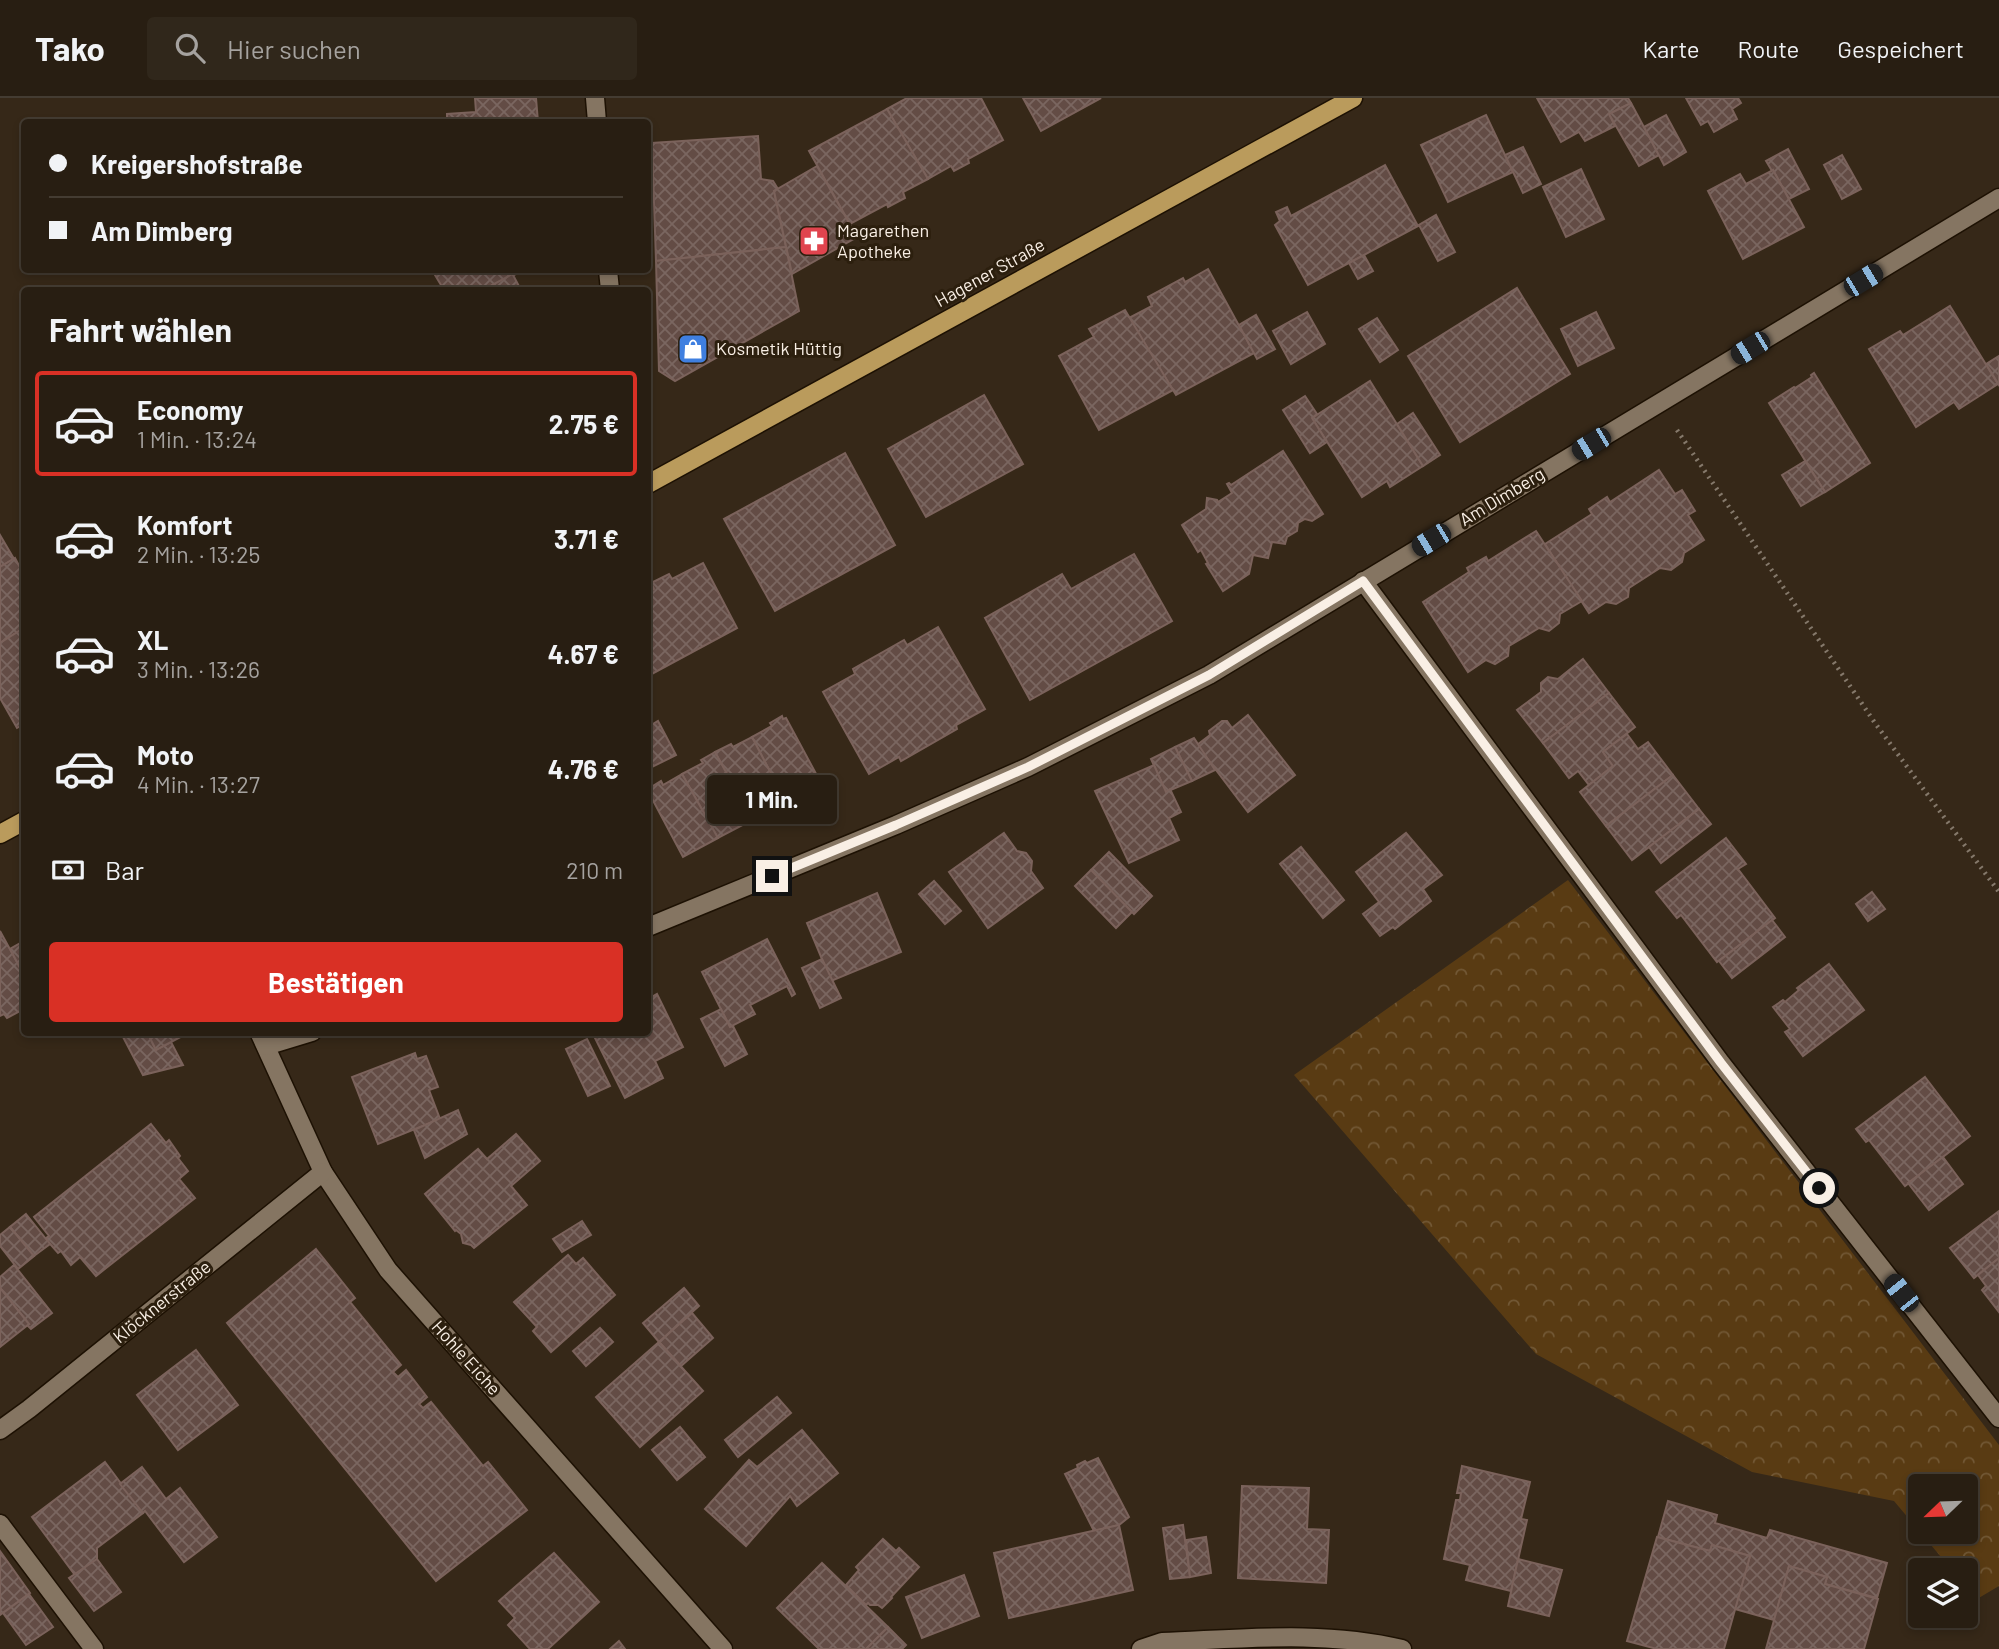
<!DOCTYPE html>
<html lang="de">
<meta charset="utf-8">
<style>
:root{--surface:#281e12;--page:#30271b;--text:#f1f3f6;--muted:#a5a29f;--line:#443c32;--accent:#d93025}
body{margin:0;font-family:Barlow,sans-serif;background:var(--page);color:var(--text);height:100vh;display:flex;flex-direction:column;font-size:26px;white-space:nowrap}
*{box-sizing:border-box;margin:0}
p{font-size:23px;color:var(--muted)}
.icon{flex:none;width:38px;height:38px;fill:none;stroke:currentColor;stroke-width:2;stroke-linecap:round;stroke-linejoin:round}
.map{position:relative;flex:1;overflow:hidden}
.panel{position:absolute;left:21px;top:189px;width:630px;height:749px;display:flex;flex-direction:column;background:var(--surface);border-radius:7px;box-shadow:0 4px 10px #0003,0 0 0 2px var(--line)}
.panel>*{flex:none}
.guide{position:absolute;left:21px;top:21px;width:630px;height:154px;border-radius:7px;box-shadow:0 4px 10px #0003,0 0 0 2px var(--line);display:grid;align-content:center;height:154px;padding:0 28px;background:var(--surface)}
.needle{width:46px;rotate:247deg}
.buttons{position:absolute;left:1908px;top:1376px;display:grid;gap:14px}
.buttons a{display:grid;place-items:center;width:70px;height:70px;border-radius:7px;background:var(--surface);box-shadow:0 4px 10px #0003,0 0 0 2px var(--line);font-size:35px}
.end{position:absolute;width:32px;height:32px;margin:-16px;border:9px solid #f9efe5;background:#111;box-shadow:0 0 0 4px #111}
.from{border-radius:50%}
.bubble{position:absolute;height:49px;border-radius:7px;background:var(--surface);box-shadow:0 4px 10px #0003,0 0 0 2px var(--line);font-size:23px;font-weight:700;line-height:49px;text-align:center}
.car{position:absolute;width:21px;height:42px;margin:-21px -10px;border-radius:9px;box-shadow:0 0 5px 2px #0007;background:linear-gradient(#222 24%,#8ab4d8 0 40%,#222 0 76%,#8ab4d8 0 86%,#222 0)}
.guide b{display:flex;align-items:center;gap:24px;height:66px;font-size:26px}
.guide b+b{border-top:2px solid var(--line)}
.guide i{width:18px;height:18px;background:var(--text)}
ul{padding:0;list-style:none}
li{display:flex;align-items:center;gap:21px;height:105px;margin:0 14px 10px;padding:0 14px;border:4px solid transparent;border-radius:7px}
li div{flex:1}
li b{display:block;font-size:26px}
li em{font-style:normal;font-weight:700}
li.on{border-color:var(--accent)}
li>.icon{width:63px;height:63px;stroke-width:1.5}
h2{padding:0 28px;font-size:32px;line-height:84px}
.pay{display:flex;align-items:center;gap:18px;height:77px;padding:0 28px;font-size:26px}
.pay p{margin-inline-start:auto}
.cta{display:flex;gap:14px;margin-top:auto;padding:14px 28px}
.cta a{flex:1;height:80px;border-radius:7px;background:var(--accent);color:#fff;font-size:28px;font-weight:700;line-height:80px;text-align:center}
header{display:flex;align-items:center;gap:42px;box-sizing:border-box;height:98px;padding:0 35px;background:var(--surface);border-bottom:2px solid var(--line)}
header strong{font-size:33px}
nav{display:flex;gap:38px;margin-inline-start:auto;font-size:24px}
.search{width:490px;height:63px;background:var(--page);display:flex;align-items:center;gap:18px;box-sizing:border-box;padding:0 24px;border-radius:7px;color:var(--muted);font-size:26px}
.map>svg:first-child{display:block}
.forest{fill:url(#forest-crowns);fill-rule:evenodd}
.building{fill:url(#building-cross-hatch);stroke:#7b625b;stroke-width:2}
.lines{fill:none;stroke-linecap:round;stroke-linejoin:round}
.minor-casing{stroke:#1d1103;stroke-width:21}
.major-casing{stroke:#1d1103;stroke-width:21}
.path{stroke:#85796b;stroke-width:4.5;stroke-dasharray:2 5;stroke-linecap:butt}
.minor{stroke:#857562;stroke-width:18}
.major{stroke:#ba9b5c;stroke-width:18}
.route{stroke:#f9efe5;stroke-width:9}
.labels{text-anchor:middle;stroke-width:6;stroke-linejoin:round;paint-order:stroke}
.poi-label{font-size:18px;fill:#f9efe5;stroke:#2c1f0e;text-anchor:start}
.street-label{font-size:18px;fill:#f9efe5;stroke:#2c1f0e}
</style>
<header>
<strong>Tako</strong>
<div class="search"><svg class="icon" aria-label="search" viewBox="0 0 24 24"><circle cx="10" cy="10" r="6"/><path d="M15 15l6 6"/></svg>Hier suchen</div>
<nav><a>Karte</a><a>Route</a><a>Gespeichert</a></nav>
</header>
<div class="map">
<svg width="1999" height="1551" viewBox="0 0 1999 1551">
<defs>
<pattern id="forest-crowns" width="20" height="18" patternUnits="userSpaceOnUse" patternTransform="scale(1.75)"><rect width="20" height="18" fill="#593b13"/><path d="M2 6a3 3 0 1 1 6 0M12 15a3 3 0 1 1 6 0" fill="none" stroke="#725835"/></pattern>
<pattern id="building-cross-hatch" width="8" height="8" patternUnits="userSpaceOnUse" patternTransform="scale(1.75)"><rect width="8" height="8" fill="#634c45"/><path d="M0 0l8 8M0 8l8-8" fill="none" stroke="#7a6660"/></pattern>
</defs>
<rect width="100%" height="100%" fill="#362818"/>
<path class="forest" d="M1568,782L1999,1347V1488L1977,1501L1965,1487V1472H1952L1894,1403L1752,1374L1536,1256L1294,977ZM1920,1388H1965V1433H1920Z"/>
<g class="building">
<path d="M475,0H536L538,24H447V16L476,14Z"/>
<path d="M907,0H981L1003,42L968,61L969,65L954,73L951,68L928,81L887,11Z"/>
<path d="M1023,0H1101L1041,33Z"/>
<path d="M1537,0H1628L1631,5L1609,16L1615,28L1585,43L1579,34L1561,44Z"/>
<path d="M1686,0H1738L1741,5L1732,11L1737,21L1714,34L1708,23L1701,27Z"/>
<path d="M1631,5L1659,57L1639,68L1609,16Z"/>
<path d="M887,11L928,81L903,94L905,100L888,109L887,106L850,126L809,53Z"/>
<path d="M1486,17L1513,74L1448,104L1421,47Z"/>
<path d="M1666,17L1686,54L1664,67L1644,29Z"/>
<path d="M758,38L761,81L773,83L778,91L774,93L786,149L656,163L652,45Z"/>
<path d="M1523,49L1541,86L1523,95L1505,57Z"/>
<path d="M1788,51L1809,91L1789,101L1773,72L1772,73L1766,63Z"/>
<path d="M1842,57L1861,91L1842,101L1824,67Z"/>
<path d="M1385,67L1418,128L1308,187L1275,127L1280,123L1276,114L1287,109L1291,118Z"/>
<path d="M817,68L857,139L792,176L774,93Z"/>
<path d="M1581,71L1604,121L1566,139L1543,89Z"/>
<path d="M1773,72L1804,129L1743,161L1708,93L1740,76L1746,86Z"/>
<path d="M1436,117L1455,154L1438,163L1419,127Z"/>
<path d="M786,149L799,213L675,283L659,273L656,163Z"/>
<path d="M1364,157L1373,173L1358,181L1349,165Z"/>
<path d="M1208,171L1254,255L1176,297L1129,220L1152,208L1148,199L1183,180L1185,184Z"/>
<path d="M432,172H524L483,192H444Z"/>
<path d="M516,174L513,177L521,192H483Z"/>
<path d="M1517,190L1570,276L1460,344L1408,258Z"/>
<path d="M1950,208L1998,286L1959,311L1954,304L1916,329L1869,251L1900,233L1903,237Z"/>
<path d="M1125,212L1173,292L1099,332L1059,258L1094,239L1089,231Z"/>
<path d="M1307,214L1325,246L1291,266L1273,233Z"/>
<path d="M1596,214L1614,250L1578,268L1561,231Z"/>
<path d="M1256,217L1275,251L1257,261L1239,227Z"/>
<path d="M1377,220L1398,252L1380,264L1359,231Z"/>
<path d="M1999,258V287L1986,266Z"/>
<path d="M1814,275L1870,365L1825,394L1769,305L1794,289L1795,290L1812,279L1811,277Z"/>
<path d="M1370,283L1423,368L1390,389L1387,383L1362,399L1312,320Z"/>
<path d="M984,297L1023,366L926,419L888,351Z"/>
<path d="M1305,298L1317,316L1312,320L1327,344L1310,355L1283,312Z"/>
<path d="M1413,315L1440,357L1423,368L1397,326Z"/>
<path d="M1283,353L1323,416L1312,423L1305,421L1298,425L1297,433L1287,439L1285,446L1272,444L1268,460L1253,457L1249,476L1223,493L1206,466L1208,465L1201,452L1198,454L1182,427L1206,411L1207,400L1217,402L1218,404L1232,395L1227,386L1229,385L1231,387Z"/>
<path d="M845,355L895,447L775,513L724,421Z"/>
<path d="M1805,363L1825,394L1801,408L1782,377Z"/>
<path d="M1659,372L1675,396L1682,392L1695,413L1688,417L1704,442L1684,455L1682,464L1671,472L1660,470L1629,490L1628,499L1616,506L1606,504L1589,515L1545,446L1592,416L1589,411L1607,399L1610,404Z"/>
<path d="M1536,433L1582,503L1560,516L1559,525L1549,533L1539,530L1509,548L1508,558L1495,566L1486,562L1468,574L1423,504L1469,474L1467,470L1486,459L1488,463Z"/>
<path d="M0,437L14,461L0,469Z"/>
<path d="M1134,456L1172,523L1030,602L985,520L1062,476L1071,491Z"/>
<path d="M15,460L24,477V530L0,545V469Z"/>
<path d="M703,465L737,530L648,578V494L654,491L651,485L669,476L672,481Z"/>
<path d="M938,529L985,611L956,627L957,631L901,663L899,659L869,676L823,594L855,576L853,571L904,542L907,547Z"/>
<path d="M24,530V626L17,630L0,600V545Z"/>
<path d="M1583,561L1609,595L1543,645L1517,612L1541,594V585L1548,579L1558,581Z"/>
<path d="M1609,595L1635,629L1603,654L1613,668L1589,687L1578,673L1569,680L1543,645Z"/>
<path d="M1248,617L1295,677L1248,714L1197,647L1210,637L1209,633L1222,623H1227L1232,630Z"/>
<path d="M782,618L783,621L786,620L821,685L786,704L752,639L772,628L770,625Z"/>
<path d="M658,623L676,657L648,671V629Z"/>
<path d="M1627,636L1638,651L1648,644L1673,677L1606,728L1580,694L1613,668L1603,654Z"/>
<path d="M752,639L786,704L752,722L715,654L731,646L733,649Z"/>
<path d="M1194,640L1215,672L1192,683L1175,649Z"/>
<path d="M1175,649L1192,683L1166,694L1151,661Z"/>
<path d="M715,654L752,722L718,740L682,676L703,665L701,662Z"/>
<path d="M1154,667L1166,694L1170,691L1181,714L1169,720L1179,742L1129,765L1095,693Z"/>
<path d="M682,676L718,740L683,759L648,693V691L661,683L663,687Z"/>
<path d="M1673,677L1699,711L1632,762L1606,728Z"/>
<path d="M1699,711L1711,726L1661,765L1649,749Z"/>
<path d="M1004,735L1017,753L1026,755L1032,763L1031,773L1043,790L988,830L949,774Z"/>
<path d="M1406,735L1442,777L1423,791L1431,803L1395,831L1393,829L1380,838L1363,816L1379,804L1356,774Z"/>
<path d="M1726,740L1746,766L1738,771L1775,820L1717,864L1681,817L1677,820L1656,794Z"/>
<path d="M1301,749L1344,802L1323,820L1280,766Z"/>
<path d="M1109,754L1152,798L1134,816L1091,772Z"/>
<path d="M1091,772L1132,814L1116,830L1075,788Z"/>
<path d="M934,783L961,813L945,826L919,796Z"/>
<path d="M1872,794L1885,811L1868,823L1856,806Z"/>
<path d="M877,795L901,854L831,883L807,825Z"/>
<path d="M1772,822L1785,839L1732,880L1719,863Z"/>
<path d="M0,833L24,877V911L7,920L4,916L0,918Z"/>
<path d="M767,841L795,896L792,898L787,888L750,907L755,916L730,929L702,874Z"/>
<path d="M24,843V877L10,851Z"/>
<path d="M822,861L841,900L820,910L802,870Z"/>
<path d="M1829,866L1864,912L1803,958L1785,934L1790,931L1773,909L1783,902L1785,904L1799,892L1797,890Z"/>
<path d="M657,896L683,949L655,963L663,980L625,1000L592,934H648V901Z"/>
<path d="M721,911L730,929L733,928L747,956L725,968L701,921Z"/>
<path d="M126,934H147L156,952L171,944L183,967L143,977L122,937Z"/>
<path d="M147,934H190L156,952Z"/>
<path d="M587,941L610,988L588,998L566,951Z"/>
<path d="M415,955L417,961L426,958L438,989L429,992L440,1021L378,1046L352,979Z"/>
<path d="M1925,979L1970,1038L1905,1088L1869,1042L1866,1044L1856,1031Z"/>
<path d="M458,1012L467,1036L425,1060L414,1032Z"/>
<path d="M151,1026L166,1045L169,1042L180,1058L178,1060L188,1073L179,1081L195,1100L96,1178L80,1159L71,1167L61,1153L58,1155L50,1146L46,1140L49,1138L34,1119Z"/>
<path d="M516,1036L540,1063L511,1088L527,1107L474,1150L471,1147L463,1145L461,1136L456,1132L455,1133L425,1096L478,1051L487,1061Z"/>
<path d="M1943,1059L1963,1086L1929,1112L1908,1085Z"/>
<path d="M1999,1113V1160L1974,1180L1950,1150Z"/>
<path d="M26,1116L50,1146L34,1158L10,1129Z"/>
<path d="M582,1123L591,1137L562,1154L553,1141Z"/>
<path d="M10,1129L34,1158L18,1171L0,1148V1137Z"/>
<path d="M316,1151L355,1200L350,1204L401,1267L393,1274L398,1279L406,1272L427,1299L419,1306L423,1310L431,1304L483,1368L488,1364L527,1412L436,1483L227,1225Z"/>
<path d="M568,1157L576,1166L583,1160L615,1197L551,1254L533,1233L537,1229L514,1204Z"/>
<path d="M1999,1160V1214L1982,1192L1986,1188L1978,1177Z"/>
<path d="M14,1167L52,1215L31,1231L27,1227L29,1226L0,1190V1179Z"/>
<path d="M0,1190L29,1226L0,1249Z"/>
<path d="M684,1190L699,1208L659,1244L643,1225Z"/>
<path d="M692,1215L713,1240L681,1268L659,1244Z"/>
<path d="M600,1230L613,1244L586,1268L573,1253Z"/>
<path d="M659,1244L703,1293L640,1349L596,1299Z"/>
<path d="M196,1252L238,1307L178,1352L137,1297Z"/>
<path d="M777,1299L791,1315L738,1359L725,1342Z"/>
<path d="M680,1329L705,1359L677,1382L652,1352Z"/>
<path d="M802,1332L838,1375L797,1408L790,1398L746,1448L705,1411L749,1362L757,1369Z"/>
<path d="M1098,1360L1129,1419L1119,1427L1094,1433L1065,1376L1078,1370L1077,1367L1085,1363L1087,1365Z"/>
<path d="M105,1364L143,1415L97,1450V1461L75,1477L32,1419Z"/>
<path d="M1462,1368L1530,1384L1521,1421L1527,1422L1511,1493L1466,1482L1470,1467L1444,1461L1456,1402H1460L1461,1395H1457Z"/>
<path d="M142,1369L166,1401L180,1390L217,1439L184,1464L145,1413L143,1415L120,1386Z"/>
<path d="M1242,1388L1309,1390L1307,1431L1329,1432L1326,1485L1238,1480Z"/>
<path d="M1668,1403L1717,1417L1715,1425L1767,1440L1770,1432L1887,1465L1877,1500L1825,1486L1827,1479L1789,1468L1774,1522L1735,1511L1750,1458L1712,1447L1710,1453L1658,1439Z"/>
<path d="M1119,1427L1133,1492L1009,1520L994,1455Z"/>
<path d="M1183,1427L1190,1479L1170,1481L1163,1430Z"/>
<path d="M1206,1439L1211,1475L1190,1479L1186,1442Z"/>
<path d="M1657,1439L1710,1453L1712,1447L1750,1458L1724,1551H1657L1627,1543Z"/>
<path d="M883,1441L896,1453L899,1450L919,1469L891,1499L892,1500L882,1510L878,1507H870L868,1505L866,1507L846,1487L859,1472L856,1469Z"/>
<path d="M0,1453L30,1495L0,1517Z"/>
<path d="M554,1455L599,1504L548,1551H530L508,1527L515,1520L499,1503Z"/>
<path d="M97,1461L121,1494L94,1513L69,1480Z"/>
<path d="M1518,1461L1562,1472L1549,1518L1508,1508Z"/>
<path d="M822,1465L888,1529L866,1551H819L777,1510Z"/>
<path d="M1789,1468L1827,1479L1825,1486L1878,1501L1864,1551H1766Z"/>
<path d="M964,1477L979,1518L922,1540L906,1499Z"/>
<path d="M29,1496L53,1529L26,1547L3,1515Z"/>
<path d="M888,1529L906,1547L902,1551H866Z"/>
<path d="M619,1543L625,1551H610Z"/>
</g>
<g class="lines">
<g class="minor-casing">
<g id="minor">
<path d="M595,0L597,24"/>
<path d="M608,172L610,192"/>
<path d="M1363,483L1721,965L1999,1320"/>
<path d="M648,829L896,727L1028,669L1209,577L1999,100"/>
<path d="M259,934L323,1074L388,1172L723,1551"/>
<path d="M266,948L312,934"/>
<path d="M0,1332L29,1311L323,1074"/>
<path d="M0,1426L94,1551"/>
<path d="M1141,1551L1162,1544C1242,1541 1323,1532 1402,1551"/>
</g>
</g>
<g class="major-casing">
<g id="major">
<path d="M648,386L1353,0"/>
<path d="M0,736L24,723"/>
</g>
</g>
<path class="path" d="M1677,332L1875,625L1999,794"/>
<use href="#minor" class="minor"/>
<use href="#major" class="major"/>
</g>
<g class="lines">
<path class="route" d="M772,778L896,727L1028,669L1209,577L1363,483L1721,965L1819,1090"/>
</g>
<defs>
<g id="pharmacy-square" transform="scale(1.575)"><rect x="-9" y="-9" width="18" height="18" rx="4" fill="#e0444e" stroke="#2c1f0e"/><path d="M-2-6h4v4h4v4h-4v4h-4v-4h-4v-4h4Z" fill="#fff"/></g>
<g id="shop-square" transform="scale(1.575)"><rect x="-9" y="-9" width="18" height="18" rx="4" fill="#3f7fe0" stroke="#2c1f0e"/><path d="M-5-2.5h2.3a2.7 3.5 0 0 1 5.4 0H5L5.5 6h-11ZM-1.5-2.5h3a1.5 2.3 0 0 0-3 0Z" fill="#fff"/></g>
</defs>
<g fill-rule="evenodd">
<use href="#pharmacy-square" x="814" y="143"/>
<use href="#shop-square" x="693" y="251"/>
</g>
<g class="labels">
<g class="poi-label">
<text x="837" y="139">Magarethen<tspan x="837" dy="21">Apotheke</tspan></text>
<text x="716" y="257">Kosmetik Hüttig</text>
</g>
<g class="street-label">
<text transform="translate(990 175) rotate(-29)" y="6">Hagener Straße</text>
<text transform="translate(1502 399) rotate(-31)" y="6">Am Dimberg</text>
<text transform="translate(162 1204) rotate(-39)" y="6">Klöcknerstraße</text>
<text transform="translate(466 1260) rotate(48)" y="6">Hohle Eiche</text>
</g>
</g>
</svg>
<div class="buttons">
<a><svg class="needle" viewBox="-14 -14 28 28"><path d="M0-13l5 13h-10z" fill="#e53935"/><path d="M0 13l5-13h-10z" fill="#a5a29f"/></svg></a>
<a><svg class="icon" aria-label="layers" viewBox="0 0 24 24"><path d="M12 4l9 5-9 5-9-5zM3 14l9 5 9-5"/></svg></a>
</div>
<i class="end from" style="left:1819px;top:1090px"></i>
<i class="end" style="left:772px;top:778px"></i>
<div class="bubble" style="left:707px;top:677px;width:130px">1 Min.</div>
<i class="car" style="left:1863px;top:182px;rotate:59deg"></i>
<i class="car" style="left:1750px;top:250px;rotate:239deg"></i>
<i class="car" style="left:1591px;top:346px;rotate:239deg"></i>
<i class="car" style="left:1431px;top:442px;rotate:239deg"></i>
<i class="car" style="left:1901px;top:1195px;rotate:322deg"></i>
<div class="guide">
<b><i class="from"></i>Kreigershofstraße</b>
<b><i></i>Am Dimberg</b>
</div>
<section class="panel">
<h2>Fahrt wählen</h2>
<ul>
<li class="on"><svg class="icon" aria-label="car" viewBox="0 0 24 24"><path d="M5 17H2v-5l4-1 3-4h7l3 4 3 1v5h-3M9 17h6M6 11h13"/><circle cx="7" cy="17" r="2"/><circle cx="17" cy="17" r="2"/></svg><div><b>Economy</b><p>1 Min. · 13:24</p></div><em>2.75 €</em></li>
<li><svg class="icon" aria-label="car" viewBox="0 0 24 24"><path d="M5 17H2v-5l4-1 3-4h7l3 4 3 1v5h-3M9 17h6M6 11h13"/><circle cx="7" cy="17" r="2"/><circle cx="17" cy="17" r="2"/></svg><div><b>Komfort</b><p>2 Min. · 13:25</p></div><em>3.71 €</em></li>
<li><svg class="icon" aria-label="car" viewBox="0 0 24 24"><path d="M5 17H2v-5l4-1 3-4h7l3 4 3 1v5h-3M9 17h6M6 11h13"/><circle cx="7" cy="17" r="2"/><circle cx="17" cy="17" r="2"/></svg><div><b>XL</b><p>3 Min. · 13:26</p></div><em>4.67 €</em></li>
<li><svg class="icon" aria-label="car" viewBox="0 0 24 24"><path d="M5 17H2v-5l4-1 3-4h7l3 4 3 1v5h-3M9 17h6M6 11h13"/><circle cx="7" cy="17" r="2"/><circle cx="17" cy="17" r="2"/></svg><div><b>Moto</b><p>4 Min. · 13:27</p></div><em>4.76 €</em></li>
</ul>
<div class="pay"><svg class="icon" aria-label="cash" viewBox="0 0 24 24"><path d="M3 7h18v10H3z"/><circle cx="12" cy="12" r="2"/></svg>Bar<p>210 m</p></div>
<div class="cta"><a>Bestätigen</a></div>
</section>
</div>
